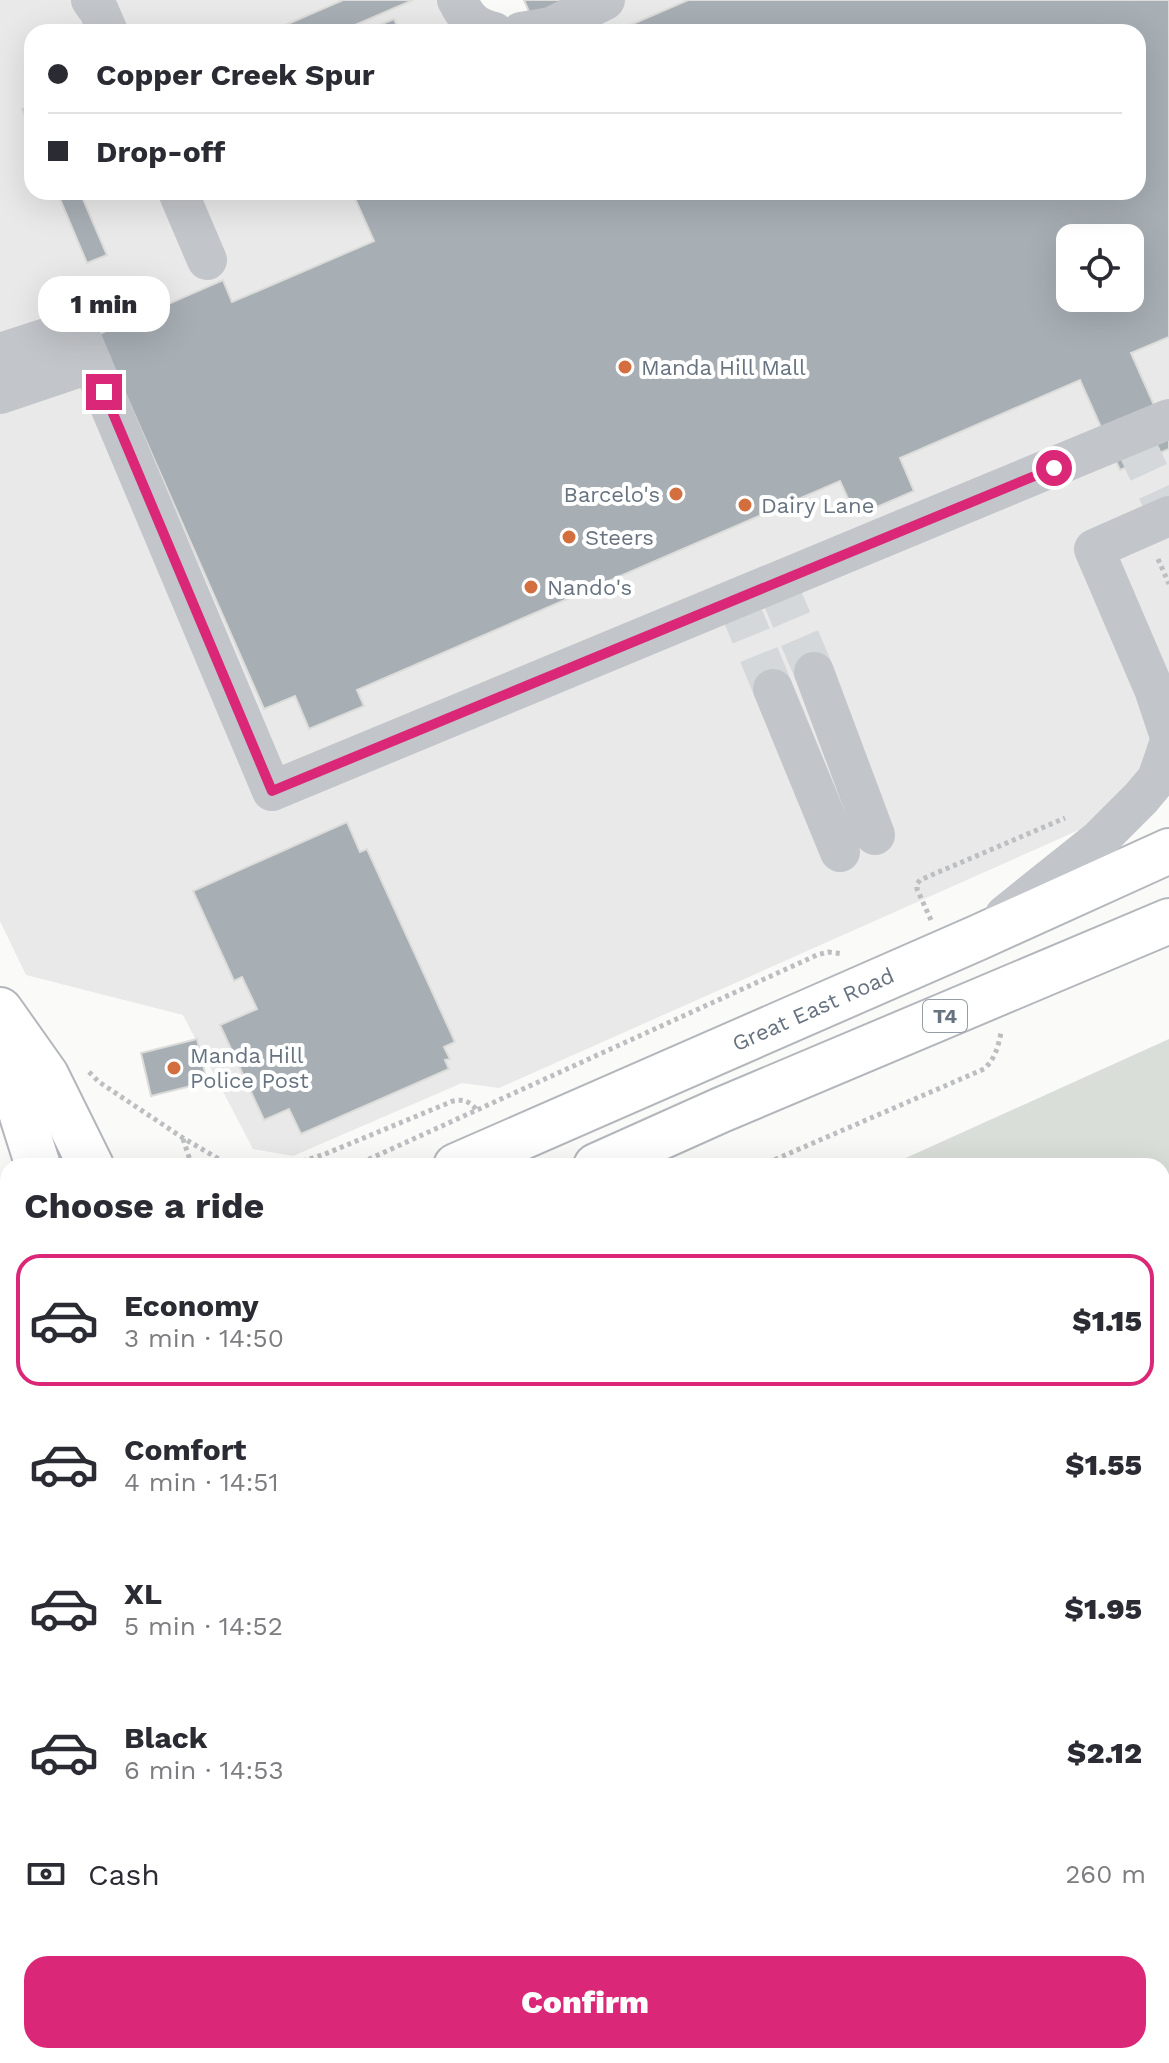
<!DOCTYPE html>
<meta charset="utf-8">
<style>
:root{--surface:#fff;--page:#f2f2f3;--text:#2b2b33;--muted:#7c7c81;--line:#e1e1e2;--accent:#db2777}
body{margin:0;font-family:"Work Sans",sans-serif;background:var(--page);color:var(--text);height:100vh;display:flex;flex-direction:column;font-size:30px;white-space:nowrap}
*{box-sizing:border-box;margin:0}
p{font-size:26px;color:var(--muted)}
.icon{flex:none;width:44px;height:44px;fill:none;stroke:currentColor;stroke-width:2;stroke-linecap:round;stroke-linejoin:round}
.map{position:relative;flex:1;overflow:hidden}
.drawer{position:absolute;left:0px;top:1158px;width:1170px;height:906px;display:flex;flex-direction:column;background:var(--surface);border-radius:24px 24px 0 0;box-shadow:0 8px 32px #0002}
.drawer>*{flex:none}
.banner{position:absolute;left:24px;top:24px;width:1122px;height:176px;border-radius:24px;box-shadow:0 8px 32px #0002;display:grid;align-content:center;height:176px;padding:0 24px;background:var(--surface)}
.controls{position:absolute;left:1056px;top:224px;display:grid;gap:16px}
.controls a{display:grid;place-items:center;width:88px;height:88px;border-radius:16px;background:var(--surface);box-shadow:0 8px 32px #0002;font-size:40px}
.end{position:absolute;width:36px;height:36px;margin:-18px;border:10px solid #db2777;background:#fff;box-shadow:0 0 0 4px #fff}
.from{border-radius:50%}
.bubble{position:absolute;height:56px;border-radius:24px;background:var(--surface);box-shadow:0 8px 32px #0002;font-size:26px;font-weight:800;line-height:56px;text-align:center}
.banner b{display:flex;align-items:center;gap:28px;height:76px;font-size:30px}
.banner b+b{border-top:2px solid var(--line)}
.banner i{width:20px;height:20px;background:var(--text)}
ul{padding:0;list-style:none}
li{display:flex;align-items:center;gap:24px;height:132px;margin:0 16px 12px;padding:0 8px;border:4px solid transparent;border-radius:24px}
li div{flex:1}
li b{display:block;font-size:30px}
li em{font-style:normal;font-weight:800}
li.selected{border-color:var(--accent)}
li>.icon{width:72px;height:72px;stroke-width:1.5}
h2{padding:0 24px;font-size:36px;line-height:96px}
.pay{display:flex;align-items:center;gap:20px;height:88px;padding:0 24px;font-size:30px}
.pay p{margin-inline-start:auto}
.primary-button{display:flex;gap:16px;margin-top:auto;padding:16px 24px}
.primary-button a{flex:1;height:92px;border-radius:24px;background:var(--accent);color:#fff;font-size:32px;font-weight:800;line-height:92px;text-align:center}
.map>svg:first-child{display:block}
.built{fill:#e8e9e8;fill-rule:evenodd}
.green{fill:#d9ded8}
.building{fill:#a7aeb4;stroke:#dcdcda;stroke-width:2;fill-rule:evenodd}
.lines{fill:none;stroke-linecap:round;stroke-linejoin:round}
.minor-tunnel{stroke:#d5d8da;stroke-width:40;stroke-dasharray:40 20;stroke-linecap:butt}
.major-casing{stroke:#b3b7bc;stroke-width:48}
.path{stroke:#bcbec1;stroke-width:5;stroke-dasharray:4 4;stroke-linecap:butt}
.minor{stroke:#c2c5c9;stroke-width:40}
.major{stroke:#fff;stroke-width:44}
.route{stroke:#db2777;stroke-width:10}
.poi-dot{fill:#d36f3f;stroke:#fff;stroke-width:3}
.labels{text-anchor:middle;stroke-width:8;stroke-linejoin:round;paint-order:stroke}
.shield{fill:#fff;stroke:#959da6;stroke-width:2}
.shield-label{font-size:20px;font-weight:bold;fill:#677380}
.poi-label{font-size:22px;fill:#677380;stroke:#fff;text-anchor:start}
.street-label{font-size:22px;fill:#677380;stroke:#fff}
</style>
<div class="map">
<svg width="1169" height="2063" viewBox="0 0 1169 2063">
<rect width="100%" height="100%" fill="#fafaf8"/>
<g class="built">
<path d="M0,0H457L494,32H32V192H1138V32H521L605,0H1169V790L499,1088L462,1083L293,1156L253,1149L183,1015L26,975L0,921ZM1070,238H1130V298H1070Z"/>
<path d="M533,2056H1105L1107,2063H535Z"/>
</g>
<path class="green" d="M1169,1039V2063H1107L1105,2056H1162V1166H888Z"/>
<g class="building">
<path d="M343,0H413L339,32H269Z"/>
<path d="M524,0H578L534,23Z"/>
<path d="M688,0H1169V337L1131,353L1169,439V449L1120,470L1080,380L900,458L914,491L856,516L840,481L357,690L364,706L309,729L295,696L264,709L99,334L223,280L232,302L374,241L352,192H1138V32H614ZM1070,238H1130V298H1070Z"/>
<path d="M394,19L400,32H362Z"/>
<path d="M32,105V132L22,109Z"/>
<path d="M57,192H80L107,255L87,263Z"/>
<path d="M347,822L360,852L367,849L455,1042L444,1047L450,1059L445,1060L449,1069L301,1134L289,1109L264,1120L220,1025L257,1009L242,977L234,981L193,891Z"/>
<path d="M197,1039L207,1082L151,1096L141,1053Z"/>
<path d="M8,1934V1958L0,1959V1935Z"/>
<path d="M8,1987V2034L0,2018V1991Z"/>
<path d="M19,2056H105L109,2063H22Z"/>
<path d="M826,2056H945L947,2063H827Z"/>
<path d="M969,2056H971L985,2063H966Z"/>
</g>
<g class="lines">
<g class="minor-tunnel">
<path d="M1132,436L1169,516"/>
<path d="M776,583L814,672"/>
<path d="M736,599L773,689"/>
</g>
<g class="major-casing">
<g id="major">
<path d="M0,1010L46,1075L91,1166"/>
<path d="M0,1022L13,1087L38,1166"/>
<path d="M456,1166L977,938L1169,851"/>
<path d="M596,1166L721,1110L1169,921"/>
<path d="M0,1368L8,1364"/>
<path d="M0,1432L8,1429"/>
<path d="M425,2056L427,2063"/>
<path d="M472,2056L474,2063"/>
</g>
</g>
<g class="path">
<path d="M1158,559L1169,584"/>
<path d="M931,920L917,889V884L920,880L1065,818"/>
<path d="M89,1072L99,1082L183,1138L231,1166"/>
<path d="M183,1139L192,1166"/>
<path d="M287,1166L325,1154L453,1101C463,1099 469,1101 476,1109"/>
<path d="M314,1166L327,1160L330,1166"/>
<path d="M354,1166L817,955L828,952L843,954"/>
<path d="M760,1166L984,1069C995,1059 998,1047 1001,1033"/>
<path d="M0,1268L8,1243"/>
<path d="M0,1309L6,1324"/>
<path d="M8,1503L6,1504L8,1510"/>
<path d="M0,1526L8,1524"/>
</g>
<g class="minor">
<path d="M91,0L99,11L108,32"/>
<path d="M457,0C467,19 473,27 494,32"/>
<path d="M521,32L551,27L605,0"/>
<path d="M178,192L207,260"/>
<path d="M0,353L77,328L272,791L1169,419"/>
<path d="M0,394L92,363"/>
<path d="M1169,516L1094,549L1154,689L1169,734"/>
<path d="M814,672L875,835"/>
<path d="M773,689L840,852"/>
<path d="M1005,915L1100,839L1141,798L1157,779L1169,744"/>
<path d="M0,1579L8,1575"/>
<path d="M0,1712L8,1708"/>
<path d="M752,2056L755,2063"/>
</g>
<use href="#major" class="major"/>
</g>
<g class="lines">
<path class="route" d="M104,392L272,791L1054,468"/>
</g>
<g class="poi-dot">
<circle cx="625" cy="367" r="8"/>
<circle cx="676" cy="494" r="8"/>
<circle cx="745" cy="505" r="8"/>
<circle cx="569" cy="537" r="8"/>
<circle cx="531" cy="587" r="8"/>
<circle cx="174" cy="1068" r="8"/>
</g>
<g class="labels">
<rect class="shield" x="923" y="1000" width="44" height="32" rx="6"/>
<g class="shield-label">
<text x="945" y="1023">T4</text>
</g>
<g class="poi-label">
<text x="641" y="375">Manda Hill Mall</text>
<text x="660" y="502" text-anchor="end">Barcelo's</text>
<text x="761" y="513">Dairy Lane</text>
<text x="585" y="545">Steers</text>
<text x="547" y="595">Nando's</text>
<text x="190" y="1063">Manda Hill<tspan x="190" dy="25">Police Post</tspan></text>
</g>
<g class="street-label">
<text transform="translate(813 1009) rotate(-24)" y="8">Great East Road</text>
</g>
</g>
</svg>
<div class="controls">
<a><svg class="icon" aria-label="locate" viewBox="0 0 24 24"><circle cx="12" cy="12" r="6"/><path d="M12 2v4M12 18v4M2 12h4M18 12h4"/></svg></a>
</div>
<i class="end from" style="left:1054px;top:468px"></i>
<i class="end" style="left:104px;top:392px"></i>
<div class="bubble" style="left:38px;top:276px;width:132px">1 min</div>
<div class="banner">
<b><i class="from"></i>Copper Creek Spur</b>
<b><i></i>Drop-off</b>
</div>
<section class="drawer">
<h2>Choose a ride</h2>
<ul>
<li class="selected"><svg class="icon" aria-label="car" viewBox="0 0 24 24"><path d="M5 17H2v-5l4-1 3-4h7l3 4 3 1v5h-3M9 17h6M6 11h13"/><circle cx="7" cy="17" r="2"/><circle cx="17" cy="17" r="2"/></svg><div><b>Economy</b><p>3 min · 14:50</p></div><em>$1.15</em></li>
<li><svg class="icon" aria-label="car" viewBox="0 0 24 24"><path d="M5 17H2v-5l4-1 3-4h7l3 4 3 1v5h-3M9 17h6M6 11h13"/><circle cx="7" cy="17" r="2"/><circle cx="17" cy="17" r="2"/></svg><div><b>Comfort</b><p>4 min · 14:51</p></div><em>$1.55</em></li>
<li><svg class="icon" aria-label="car" viewBox="0 0 24 24"><path d="M5 17H2v-5l4-1 3-4h7l3 4 3 1v5h-3M9 17h6M6 11h13"/><circle cx="7" cy="17" r="2"/><circle cx="17" cy="17" r="2"/></svg><div><b>XL</b><p>5 min · 14:52</p></div><em>$1.95</em></li>
<li><svg class="icon" aria-label="car" viewBox="0 0 24 24"><path d="M5 17H2v-5l4-1 3-4h7l3 4 3 1v5h-3M9 17h6M6 11h13"/><circle cx="7" cy="17" r="2"/><circle cx="17" cy="17" r="2"/></svg><div><b>Black</b><p>6 min · 14:53</p></div><em>$2.12</em></li>
</ul>
<div class="pay"><svg class="icon" aria-label="cash" viewBox="0 0 24 24"><path d="M3 7h18v10H3z"/><circle cx="12" cy="12" r="2"/></svg>Cash<p>260 m</p></div>
<div class="primary-button"><a>Confirm</a></div>
</section>
</div>
